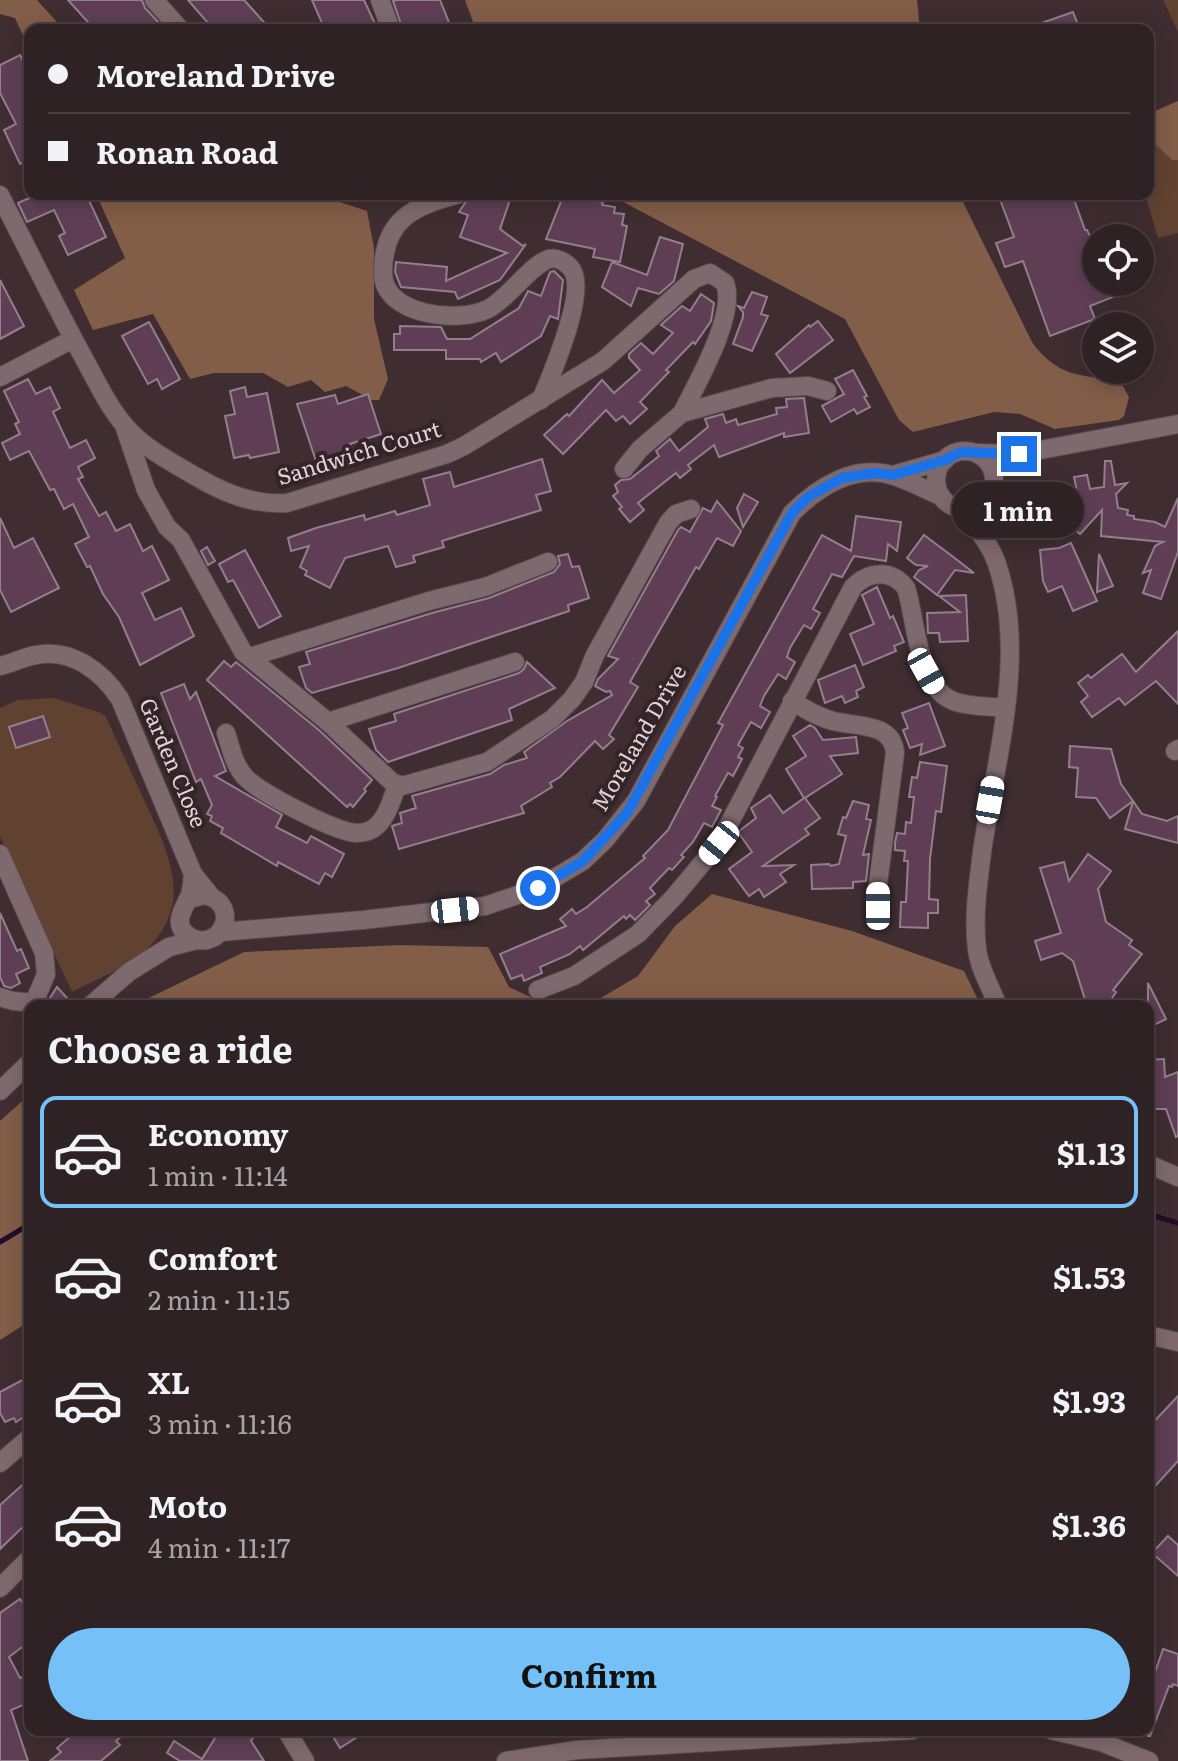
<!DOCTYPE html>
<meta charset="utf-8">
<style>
:root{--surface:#2f2225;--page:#3b2f32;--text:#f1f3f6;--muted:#a7a4a7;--line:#4a3f42;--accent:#75c0f6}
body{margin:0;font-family:Literata,serif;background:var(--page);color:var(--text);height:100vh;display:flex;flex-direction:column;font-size:30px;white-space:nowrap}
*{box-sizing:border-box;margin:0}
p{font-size:26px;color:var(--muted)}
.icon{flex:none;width:44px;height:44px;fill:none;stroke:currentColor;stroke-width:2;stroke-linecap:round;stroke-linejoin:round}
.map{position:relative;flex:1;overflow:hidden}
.drawer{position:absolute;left:24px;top:1000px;width:1130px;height:736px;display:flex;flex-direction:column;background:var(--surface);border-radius:16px;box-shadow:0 4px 20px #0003,0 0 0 2px var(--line)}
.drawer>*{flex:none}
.hud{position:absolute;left:24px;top:24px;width:1130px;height:176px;border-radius:16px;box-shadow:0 4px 20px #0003,0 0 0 2px var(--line);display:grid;align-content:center;height:176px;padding:0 24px;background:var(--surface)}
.controls{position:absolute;left:1082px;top:224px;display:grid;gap:16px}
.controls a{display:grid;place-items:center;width:72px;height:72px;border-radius:50%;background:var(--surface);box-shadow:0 4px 20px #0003,0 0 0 2px var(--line);font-size:40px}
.end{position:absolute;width:36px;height:36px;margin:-18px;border:10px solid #1a73e8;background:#fff;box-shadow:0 0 0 4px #fff}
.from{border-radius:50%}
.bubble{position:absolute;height:56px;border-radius:28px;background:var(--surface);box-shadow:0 4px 20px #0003,0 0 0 2px var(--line);font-size:26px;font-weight:700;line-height:56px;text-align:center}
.car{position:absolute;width:24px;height:48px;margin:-24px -12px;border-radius:10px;box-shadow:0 0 6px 2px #0007;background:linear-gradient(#fff 24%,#345 0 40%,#fff 0 76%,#345 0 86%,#fff 0)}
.hud b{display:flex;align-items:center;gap:28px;height:76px;font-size:30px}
.hud b+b{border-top:2px solid var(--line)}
.hud i{width:20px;height:20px;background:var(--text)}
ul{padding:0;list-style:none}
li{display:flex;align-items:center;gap:24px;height:112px;margin:0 16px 12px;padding:0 8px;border:4px solid transparent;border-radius:16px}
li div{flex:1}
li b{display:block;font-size:30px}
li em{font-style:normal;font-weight:700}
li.on{border-color:var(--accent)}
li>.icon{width:72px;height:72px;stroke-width:1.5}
h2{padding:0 24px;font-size:36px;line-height:96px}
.primary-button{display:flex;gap:16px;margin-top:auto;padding:16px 24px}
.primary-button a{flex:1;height:92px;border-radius:48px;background:var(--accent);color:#111;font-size:32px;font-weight:700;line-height:92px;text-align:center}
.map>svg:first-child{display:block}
.green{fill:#614231}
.forest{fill:#825d48}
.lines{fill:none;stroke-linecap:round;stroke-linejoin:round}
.stream{stroke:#210e2a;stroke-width:5}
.building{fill:#5f3e55;stroke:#91808b;stroke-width:2}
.minor-casing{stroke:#594a4e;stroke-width:20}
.minor{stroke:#7e696e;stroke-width:18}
.route{stroke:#1a73e8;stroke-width:10}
.labels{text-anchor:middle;stroke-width:8;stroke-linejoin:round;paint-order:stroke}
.street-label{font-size:22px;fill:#dfd4d6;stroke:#342328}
</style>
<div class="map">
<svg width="1178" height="1761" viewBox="0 0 1178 1761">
<rect width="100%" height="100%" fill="#3f2d31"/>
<g class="green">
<path d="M1163,0H1178V32Z"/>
<path d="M1148,138L1172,160H1178V233L1158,238L1145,194H1148Z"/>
<path d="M55,698L101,713L106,717C119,746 132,774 145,802C168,852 195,902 147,949C127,968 96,979 72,992L0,836V708L18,700Z"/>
</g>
<g class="forest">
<path d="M0,0H37L64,30H30V51L15,18L0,14Z"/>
<path d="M465,0H917L920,30H476Z"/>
<path d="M1178,101V160H1172L1148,138V114Z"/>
<path d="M96,194H316L367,211L374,248V319L388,379L379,400H372L346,386L325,392L311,380L288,387L263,373H214L190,379L153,314L93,330L74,290L125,258Z"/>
<path d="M608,194H959L1032,342C1057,377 1080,375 1120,381L1129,397L1124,416L1119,420L1055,429L1020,414L994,412L913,432L899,420L845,319Z"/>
<path d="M712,894L852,931L964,971L981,1006H132L244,952L400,945L488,947L509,987L545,1004L594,1002L638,976L675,926Z"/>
<path d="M30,1094V1321L0,1340V1121Z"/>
</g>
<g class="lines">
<g class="stream">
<path d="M1148,1214L1178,1223"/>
<path d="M0,1242L30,1224"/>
</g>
</g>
<g class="building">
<path d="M68,0H142L145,8L161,25L155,30H95Z"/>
<path d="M188,0H244L271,30H214Z"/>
<path d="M312,0H364L378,30H325Z"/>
<path d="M397,0H440L452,30H403L393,1Z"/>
<path d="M1073,12L1080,30H1028L1027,28Z"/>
<path d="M20,55L30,75V159L20,164L4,130L16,124L0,93V65Z"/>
<path d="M38,194H86L106,237L68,255L59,236L65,233L54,210L27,222L18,203Z"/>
<path d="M471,194H512L500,229L523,246L526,244L500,280L458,299L455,292L401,287L395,272L396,262L447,267L446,281L507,253L460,237L468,215L459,212Z"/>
<path d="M564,194H581L580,198L603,202L602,205L615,207L614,213L624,214L622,225L627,226L620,262L593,257L595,249L546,239Z"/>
<path d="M998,194H1072L1085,230H1087L1091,238L1096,236V282H1107L1113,297L1090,306L1095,319L1050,336L1023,261L1005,267L996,243L1014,237Z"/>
<path d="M660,237L683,244L674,281L659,294L638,288L631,306L602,287L612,262L647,275Z"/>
<path d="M554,271L563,280L558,319L550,316L541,336L501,362L496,353L481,362L480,359H446V350H394V334H400V326L441,327L447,339H470L519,308L528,291L541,296L550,272Z"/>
<path d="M0,280L24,326L0,339Z"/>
<path d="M752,292L767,297L761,314L768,316L752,351L733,344L743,317V312L738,306L744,308Z"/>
<path d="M701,294L714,303L711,321L695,344L693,342L666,370L669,372L640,402L647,409L630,424L623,416L616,421L606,410L563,454L544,435L567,414L569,416L602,380L614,393L640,370L629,358V354L641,343L653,354L673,333L661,325L682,306L690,311Z"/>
<path d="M818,321L833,340L790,373L776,354L809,325L810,327Z"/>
<path d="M149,322L180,379L162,389L157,379L148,384L122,336Z"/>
<path d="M853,370L867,396L864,397L870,407L857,414L854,409L831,422L822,406L844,394L835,379Z"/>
<path d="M28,379L36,394L50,387L60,408L53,412L70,448L86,440L95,458L78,467L83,477L78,479L99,516L106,512L116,531L130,524L143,551L152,546L169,580L142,593L155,620L181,608L194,636L140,665L119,617L103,594L90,566L87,567L75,544L89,537L73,504L64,509L54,489L50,490L29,451L10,460L2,443L20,434L15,424L19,422L4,391Z"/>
<path d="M245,387L247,397L267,393L279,452L250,458L249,455L234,458L225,416L235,414L230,391Z"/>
<path d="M368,394L381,434L350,444L356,461L336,467L332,456L316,461L297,404L335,395L338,404Z"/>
<path d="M804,398L809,433L784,437V433L719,457L714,445L688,465L691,469L680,478L676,473L638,503L644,510L630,522L619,509L622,507L613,496L618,492L615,485L621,480L630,479L659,456L656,451L670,439L679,451L708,427L705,419L723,414L726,423L736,419L738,425L777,414L776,408L787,407L786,399Z"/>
<path d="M542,459L551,491L536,495L541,510L442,541L444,547L413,556L415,562L396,567L388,546L345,558L330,588L305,575L307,571L300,567L309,546L291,551L288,538L316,528L364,515L365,520L395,511L397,515L430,505L423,479L450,472L454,487Z"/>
<path d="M1105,461H1111L1115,485L1127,483L1116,494L1118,508L1128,510L1127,515L1134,516V519L1155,522L1165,527L1178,498V552L1161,599L1143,593L1151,570L1143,573L1155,546L1163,542L1101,536L1102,510L1080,534L1065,521L1080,505L1074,477L1087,475L1090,489L1104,487Z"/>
<path d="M744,494L758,502L743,527L737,508Z"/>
<path d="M717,501L741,531L733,546L717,538L699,569L696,567L630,682L638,687L609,735L614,739L603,749L595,741L560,777L550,783L552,787L521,806L524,813L399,849L392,826L402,823L400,813L416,808L412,796L490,774L504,765L527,758L524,752L567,721L612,695L610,691L606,692L595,686L598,679L618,659L608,656L678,530L681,527L690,532L703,508L711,512Z"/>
<path d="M856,516L901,522L897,551L888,544L886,561L854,556L842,577L832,574L813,609L820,613L811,629L804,625L790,648L787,657L795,662L786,679L778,674L764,696L760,706L770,712L761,728L751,722L738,745L743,748L738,757L742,759L733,776L728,773L715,796L717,797L712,806L721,810L712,827L704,823L693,842L681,855L684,857L672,870L669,868L650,888L655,894L646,901L650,905L635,920L630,915L626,919L624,916L583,950L580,946L570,954L540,967L542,973L524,981L522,975L511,979L500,954L566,926L560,919L572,909L576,914L587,907L645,858L643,856L668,830L723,725L718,723L822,535L851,551Z"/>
<path d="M0,518L14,548L33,538L59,588L11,612L0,590Z"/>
<path d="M924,535L952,556L974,573L955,570L937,595L914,577L919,570L928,566L916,565L907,558Z"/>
<path d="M1071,543L1097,601L1073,611L1062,586L1048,592L1043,581L1040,550L1059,548Z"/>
<path d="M207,547L215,561L208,565L201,551Z"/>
<path d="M245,550L281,616L259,628L233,580L228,582L219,564Z"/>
<path d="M568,554L572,567L579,566L589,598L568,605L569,611L398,668L312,693L306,688L299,667L310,664L306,652L432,613L489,598L554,572L560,564L558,556Z"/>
<path d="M1099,554L1113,586L1097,592Z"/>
<path d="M877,587L890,618L893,616L904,642L894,646L896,651L863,665L850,634L874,624L862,595Z"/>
<path d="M966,595L968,641L940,642L939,633H928L927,613L960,612L939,596Z"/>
<path d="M1178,631V704L1156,681L1125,705L1119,698L1092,717L1081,702L1088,696L1078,683L1088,675L1091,678L1122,654L1136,672Z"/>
<path d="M224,661L231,667L236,662L320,731L372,780L364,789L366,791L353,807L350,804L347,807L207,680Z"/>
<path d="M527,662L555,688L509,709L512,720L388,762L376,750L369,729L396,721L394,714L519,673L524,669Z"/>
<path d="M855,665L864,687L856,691L858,697L845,703L842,696L825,703L818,680Z"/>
<path d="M184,684L190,699L196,692L226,771L215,776L282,815L276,827L307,843L311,836L344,854L332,877L325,873L319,884L278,862L277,866L221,833L223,828L210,821L212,816L207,814L212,805L201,779L196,782L161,693Z"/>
<path d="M929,703L945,746L920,755L922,744L910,748L903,730L908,728L902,713Z"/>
<path d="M43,716L50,737L16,748L9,727Z"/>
<path d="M810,725L815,728L823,740L856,737L858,753L830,756L842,774L805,798L820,818L805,829L809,834L763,866L794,865L780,874L786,882L764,897L759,889L749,896L729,869L752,852L738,832L756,818L751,808L770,795L783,813L804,798L786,769L806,756L793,736Z"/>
<path d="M1070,746L1111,749L1121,784L1133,801L1110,818L1096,798L1076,797L1078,768L1069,767Z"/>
<path d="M920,762L947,766L941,812L936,811L930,859L929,899L938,900V913H928V928L900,927L901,902H906L908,861H904L905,851L895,850V843L897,833L905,834L906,822L911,823L914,797H909L912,777L917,778Z"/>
<path d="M853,801L869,805L866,819L871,820L863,855L869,854L866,881L853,882V888L812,889L811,865L829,864L831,866L839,864L846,836L838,834L843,817L846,818Z"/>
<path d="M1133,801L1142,814L1167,821L1178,816V843L1125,829Z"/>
<path d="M1088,854L1111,871L1098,889L1106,922L1132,940L1129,945L1142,954L1113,990L1116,992L1107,1006H1087L1073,961L1062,953L1041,960L1035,941L1061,933L1040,868L1064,862L1069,881Z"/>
<path d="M0,913L17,951L21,949L29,968L16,974L20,983L11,988L4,986L0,977Z"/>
<path d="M1148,983L1166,1019L1148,1028Z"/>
<path d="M57,987L67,998L58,1006H51L48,1001Z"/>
<path d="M1164,1059L1165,1077L1178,1072V1136L1176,1137L1166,1109H1148V1060Z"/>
<path d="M30,1376V1409L25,1411L27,1415L16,1422L14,1418L5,1422L0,1413V1392Z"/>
<path d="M1178,1396V1461L1148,1494V1428Z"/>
<path d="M30,1478V1520L0,1549V1505Z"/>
<path d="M1168,1536L1178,1545V1576L1152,1553Z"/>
<path d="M20,1599L30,1613V1641L9,1657L20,1678L25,1676L30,1687V1702L11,1710L28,1761H0V1613Z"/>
<path d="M1163,1649L1178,1654V1686L1173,1684L1172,1687L1169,1686L1150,1736H1148V1693Z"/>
<path d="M78,1730H129L116,1741L120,1745L101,1761H50L61,1752L57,1748Z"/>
<path d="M220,1730H258L251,1741L264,1761H180L167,1753L174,1741L202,1759Z"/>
<path d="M329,1730H368L340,1748Z"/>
</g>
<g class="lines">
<g class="minor-casing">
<g id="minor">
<path d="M154,0L181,30"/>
<path d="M380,0L391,30"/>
<path d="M459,194C414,206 383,219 383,273C383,315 458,324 488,309C508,299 531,264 549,259C557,257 565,262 570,267C590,287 551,375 541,400"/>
<path d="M0,195C27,248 53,301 81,353C95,378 107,405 125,426C144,448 171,462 195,476C224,493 252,505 287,503L447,454L464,446L603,361L694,279L710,273L725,283C737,314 697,383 682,413"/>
<path d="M0,377L73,339"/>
<path d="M125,428L146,490L167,527L181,540L243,652L328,722L392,782L402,786L487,762L552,719L572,699L584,682L595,655L668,523L676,514L691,509"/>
<circle cx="965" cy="480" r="29"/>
<path d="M977,453L1019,454L1178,424"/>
<path d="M624,469L640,449L682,413L772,388L808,386L827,391"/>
<path d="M893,475L945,460"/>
<path d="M960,508C974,525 990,543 997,564C1028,656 995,760 982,852C978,885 973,917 977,949C979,968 991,988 998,1006"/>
<path d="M250,657L429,601L485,587L548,562"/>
<path d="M0,666C13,663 24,657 36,655C71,648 102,671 120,699L193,874L210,895"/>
<path d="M792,701C805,709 818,717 833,721C856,727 893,722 895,753L878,884V906"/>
<path d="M328,722L515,662"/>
<path d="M226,733C231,748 234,766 246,778C261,793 335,832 356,833C362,833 369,832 374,828C387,819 392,799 397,785"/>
<path d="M1175,751L1178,749"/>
<path d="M0,854L44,953L46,974L34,1003"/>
<path d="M189,899L204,895C226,899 232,921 216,936C208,941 200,942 192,938C172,927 181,913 188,899C192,893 192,881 193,874"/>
<path d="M221,932L363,920L485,906L538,888L583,861L605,840L636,801L792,513C818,487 855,463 894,476C910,481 926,490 941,496"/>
<path d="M538,990L574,976L638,934L674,897L719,843L853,587C869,571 891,569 906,588C917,621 916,689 956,702C971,707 990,706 1005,708"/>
<path d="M0,997L13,1001L34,1003L37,1006"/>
<path d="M90,1006L129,972L169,947L197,940"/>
<path d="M0,1091L30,1062"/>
<path d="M1148,1164L1178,1177"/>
<path d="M1148,1335L1178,1342"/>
<path d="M0,1463L30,1437"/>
<path d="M0,1588L30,1558"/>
<path d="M286,1730L305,1761"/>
<path d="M1051,1730L1101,1742L1149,1761"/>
<path d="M506,1761L577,1750L913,1730"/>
</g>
</g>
<use href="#minor" class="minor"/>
</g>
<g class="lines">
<path class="route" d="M538,888L583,861L627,813L792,513L808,497L842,478L875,473L893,475L945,460L961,452L1019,454"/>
</g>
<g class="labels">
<g class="street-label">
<text transform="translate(359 453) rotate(-17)" y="8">Sandwich Court</text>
<text transform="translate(639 738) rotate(-60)" y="8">Moreland Drive</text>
<text transform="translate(173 763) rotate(67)" y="8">Garden Close</text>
</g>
</g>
</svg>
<div class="controls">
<a><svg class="icon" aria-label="locate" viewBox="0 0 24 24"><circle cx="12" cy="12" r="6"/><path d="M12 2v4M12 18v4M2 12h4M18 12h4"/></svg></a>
<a><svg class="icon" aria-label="layers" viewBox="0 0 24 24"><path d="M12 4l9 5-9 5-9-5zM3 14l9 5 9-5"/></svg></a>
</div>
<i class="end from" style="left:538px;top:888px"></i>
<i class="end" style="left:1019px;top:454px"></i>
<div class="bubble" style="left:952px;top:482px;width:132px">1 min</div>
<i class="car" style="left:926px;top:671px;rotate:151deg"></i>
<i class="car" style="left:990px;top:800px;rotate:10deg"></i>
<i class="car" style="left:719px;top:843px;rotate:219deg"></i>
<i class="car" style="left:878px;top:906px;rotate:0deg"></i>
<i class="car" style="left:455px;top:910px;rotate:84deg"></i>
<div class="hud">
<b><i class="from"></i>Moreland Drive</b>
<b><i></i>Ronan Road</b>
</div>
<section class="drawer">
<h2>Choose a ride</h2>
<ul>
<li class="on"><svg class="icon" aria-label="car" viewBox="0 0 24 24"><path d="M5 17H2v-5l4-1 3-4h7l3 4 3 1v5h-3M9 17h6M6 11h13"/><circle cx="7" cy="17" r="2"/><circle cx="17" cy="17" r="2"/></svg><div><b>Economy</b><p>1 min · 11:14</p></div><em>$1.13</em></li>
<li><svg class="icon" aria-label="car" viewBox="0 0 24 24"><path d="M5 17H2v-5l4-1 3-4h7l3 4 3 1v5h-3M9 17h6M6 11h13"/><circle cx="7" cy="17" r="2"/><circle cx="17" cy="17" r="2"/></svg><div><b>Comfort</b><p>2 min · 11:15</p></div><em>$1.53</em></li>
<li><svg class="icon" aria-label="car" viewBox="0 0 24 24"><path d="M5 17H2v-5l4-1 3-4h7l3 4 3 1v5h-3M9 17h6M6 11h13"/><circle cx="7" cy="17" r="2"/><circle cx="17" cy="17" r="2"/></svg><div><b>XL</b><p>3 min · 11:16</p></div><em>$1.93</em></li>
<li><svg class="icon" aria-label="car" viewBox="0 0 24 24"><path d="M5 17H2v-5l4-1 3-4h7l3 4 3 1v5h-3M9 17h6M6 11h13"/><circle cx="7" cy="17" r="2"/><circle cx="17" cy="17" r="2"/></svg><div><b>Moto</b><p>4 min · 11:17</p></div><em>$1.36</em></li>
</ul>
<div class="primary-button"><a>Confirm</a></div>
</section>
</div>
